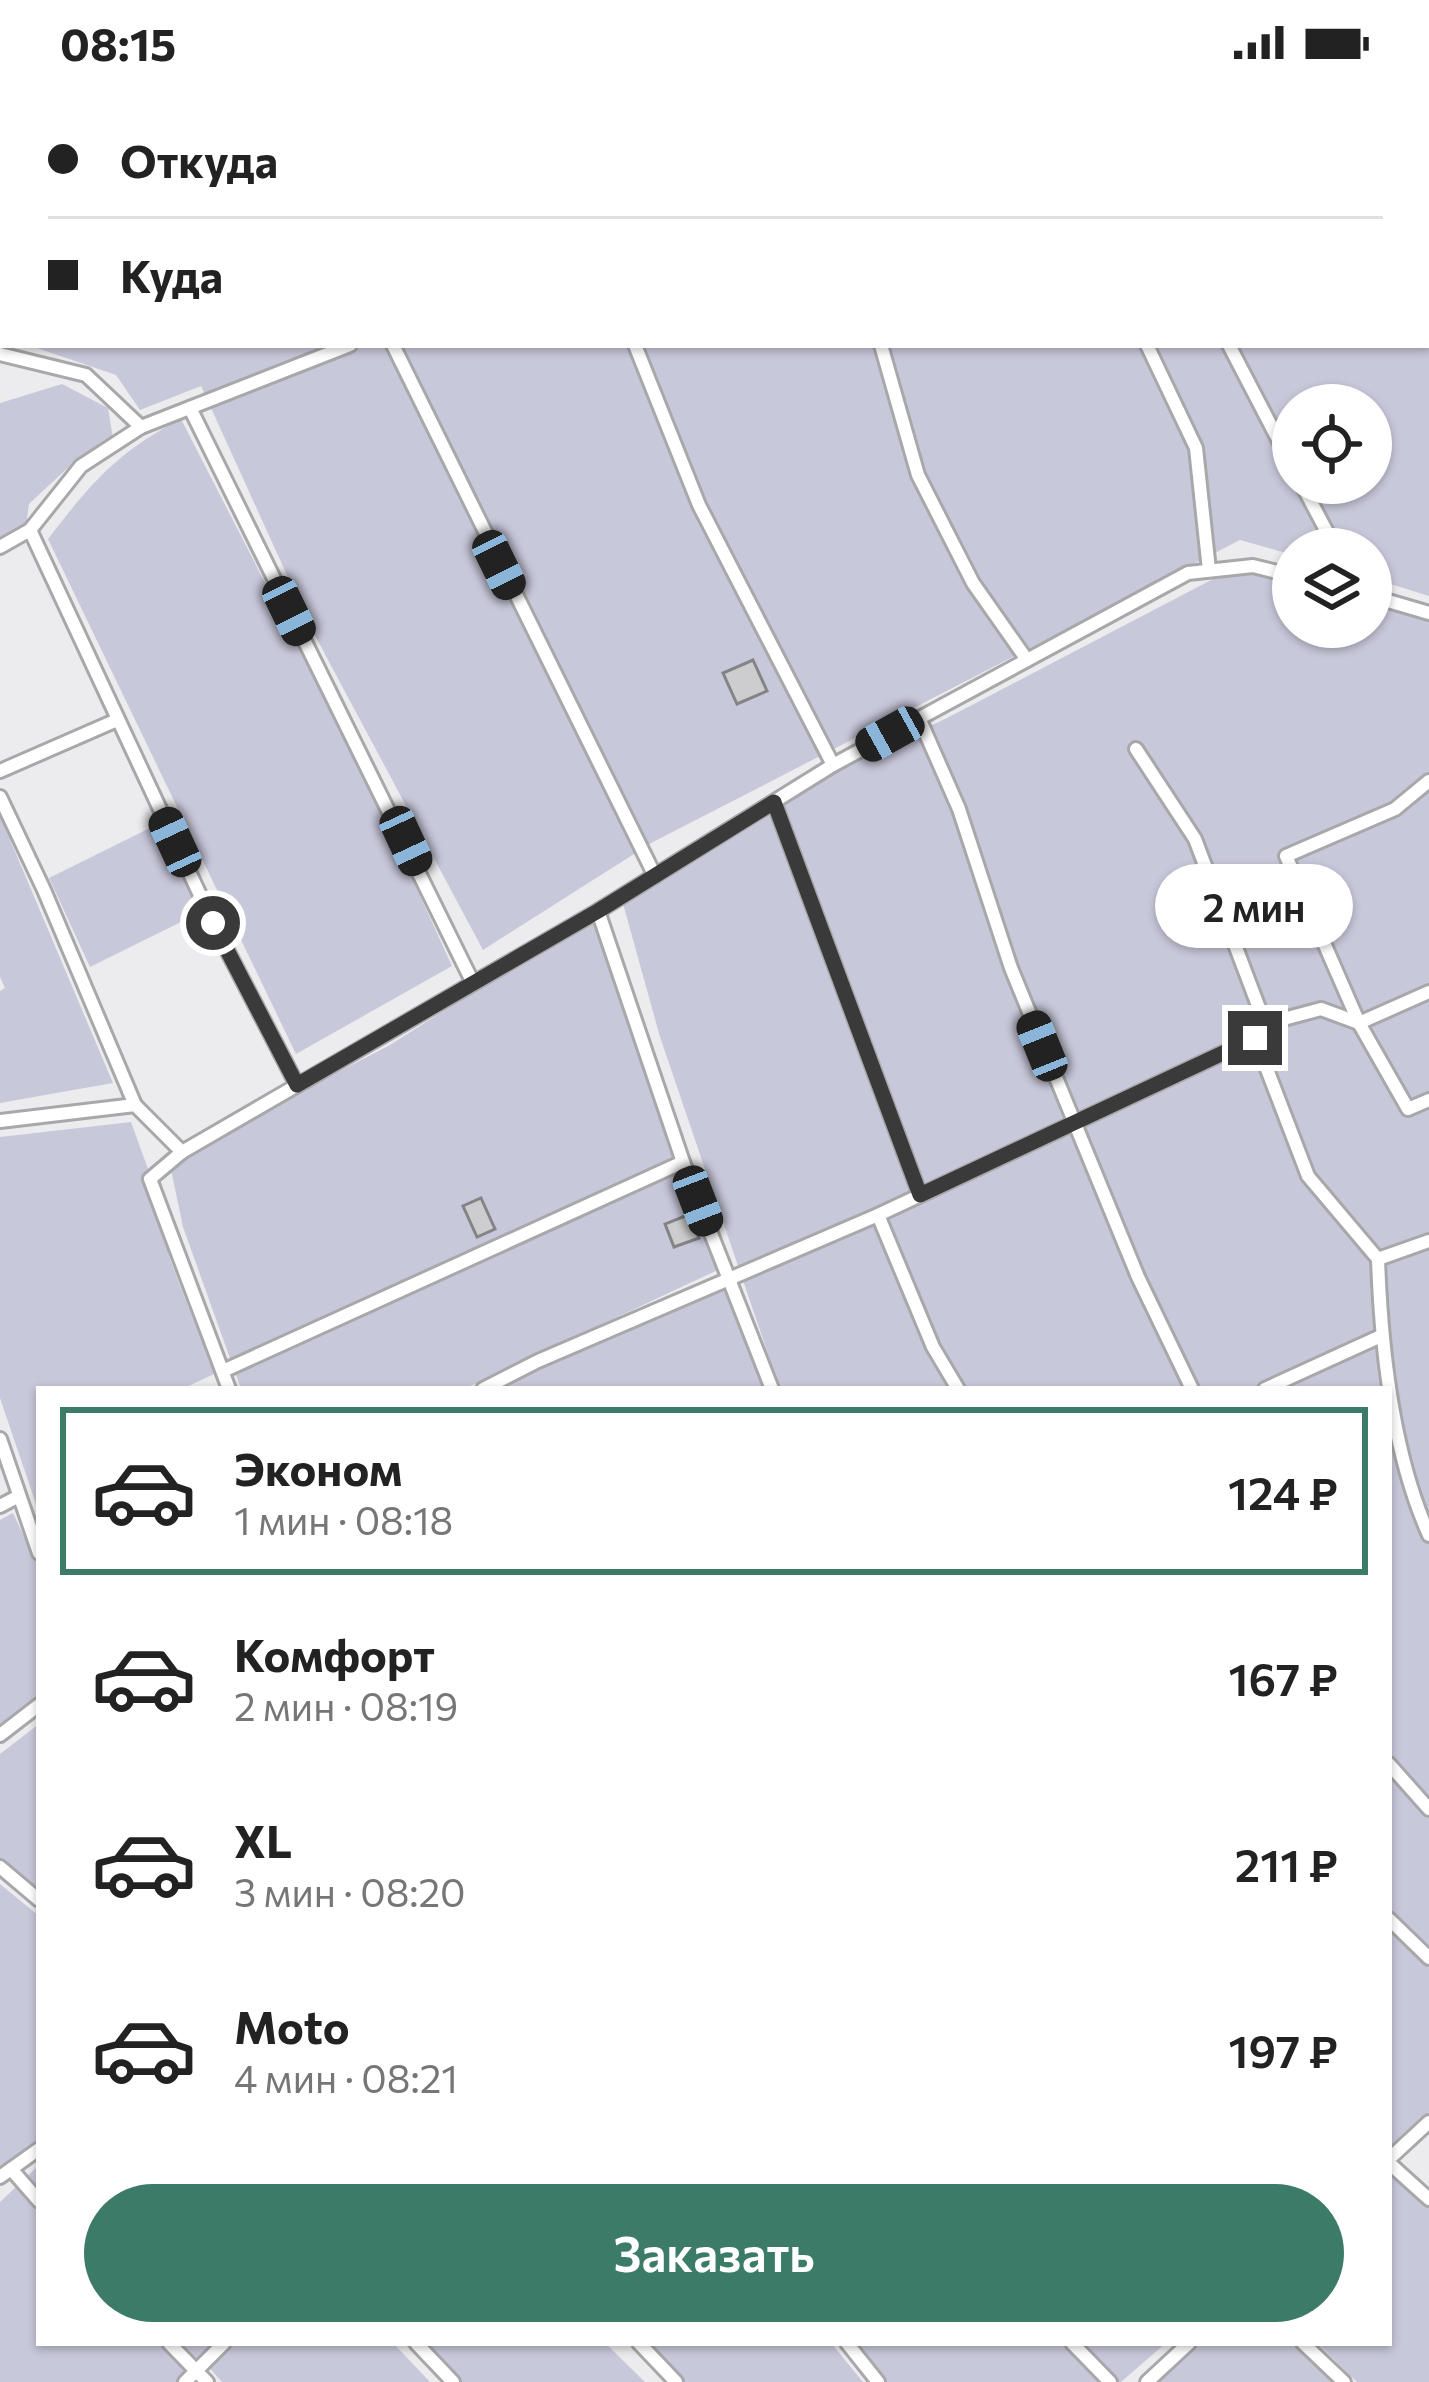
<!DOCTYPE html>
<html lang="ru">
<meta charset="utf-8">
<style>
:root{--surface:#fff;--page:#f2f2f2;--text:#222;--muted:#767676;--line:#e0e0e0;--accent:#3c7b68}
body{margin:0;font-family:Commissioner,sans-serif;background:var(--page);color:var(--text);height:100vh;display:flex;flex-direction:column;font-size:45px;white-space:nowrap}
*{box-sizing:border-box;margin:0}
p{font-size:39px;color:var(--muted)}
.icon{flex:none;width:66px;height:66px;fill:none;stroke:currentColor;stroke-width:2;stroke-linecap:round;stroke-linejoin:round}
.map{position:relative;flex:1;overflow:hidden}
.details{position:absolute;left:36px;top:1302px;width:1356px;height:960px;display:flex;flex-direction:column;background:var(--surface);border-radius:0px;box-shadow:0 3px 9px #0004}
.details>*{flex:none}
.top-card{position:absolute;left:0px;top:0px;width:1431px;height:264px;box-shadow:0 3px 9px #0004;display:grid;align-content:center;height:264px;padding:0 48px;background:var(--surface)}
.tools{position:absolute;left:1272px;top:300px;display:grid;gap:24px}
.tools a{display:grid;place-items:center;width:120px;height:120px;border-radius:50%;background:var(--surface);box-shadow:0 3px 9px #0004;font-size:60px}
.end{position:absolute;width:54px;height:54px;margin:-27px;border:15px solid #3a3a3b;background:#fff;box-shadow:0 0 0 6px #fff}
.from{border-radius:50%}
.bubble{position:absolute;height:84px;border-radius:42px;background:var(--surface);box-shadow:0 3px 9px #0004;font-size:39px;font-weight:600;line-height:84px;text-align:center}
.car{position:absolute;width:36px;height:72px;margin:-36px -18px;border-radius:15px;box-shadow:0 0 9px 3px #0007;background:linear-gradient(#222 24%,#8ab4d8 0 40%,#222 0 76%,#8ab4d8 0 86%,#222 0)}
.top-card b{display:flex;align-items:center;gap:42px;height:114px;font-size:45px}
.top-card b+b{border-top:3px solid var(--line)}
.top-card i{width:30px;height:30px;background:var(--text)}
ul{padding:21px 0 0;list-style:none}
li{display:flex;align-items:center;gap:36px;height:168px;margin:0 24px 18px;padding:0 24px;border:6px solid transparent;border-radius:0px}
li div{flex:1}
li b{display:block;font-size:45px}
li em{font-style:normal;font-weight:600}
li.current{border-color:var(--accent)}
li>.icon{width:108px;height:108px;stroke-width:1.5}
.button{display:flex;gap:24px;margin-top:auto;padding:24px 48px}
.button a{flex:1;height:138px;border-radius:72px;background:var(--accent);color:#fff;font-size:48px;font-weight:600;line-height:138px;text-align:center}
.status{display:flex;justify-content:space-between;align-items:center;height:84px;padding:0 60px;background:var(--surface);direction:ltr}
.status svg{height:33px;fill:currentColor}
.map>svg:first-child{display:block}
.green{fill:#c8c8db;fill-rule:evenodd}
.building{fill:#cdcdcf;stroke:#848487;stroke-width:3}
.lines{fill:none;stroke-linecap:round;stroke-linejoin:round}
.lane-casing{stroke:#a8a8aa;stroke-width:18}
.path{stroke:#a2a2a3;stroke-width:4.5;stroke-dasharray:3 9;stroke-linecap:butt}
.lane{stroke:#fff;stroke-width:12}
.route{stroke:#3a3a3b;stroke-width:15}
</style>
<div class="status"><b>08:15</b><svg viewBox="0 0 49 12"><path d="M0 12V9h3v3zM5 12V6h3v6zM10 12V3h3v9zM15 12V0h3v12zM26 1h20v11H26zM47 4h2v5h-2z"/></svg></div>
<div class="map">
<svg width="1429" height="2298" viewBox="0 0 1429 2298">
<rect width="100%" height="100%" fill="#ececee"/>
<g class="green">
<path d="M118,0H1429V512L1371,494V465H1293V471L1240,456L653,758L483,866L311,544L201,302L140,326L116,291L28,261H1428V3H117ZM1293,321H1371V399H1293Z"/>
<path d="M62,300L108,324L113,354L74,378L29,420L25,449L0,456V319Z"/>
<path d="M181,335L374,711L452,882L296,970L48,455C92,398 117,368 181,335Z"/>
<path d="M1234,484L1293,500V543H1371V521L1429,537V2031L1389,2067V1305H780L660,953L622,816L785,711L947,634Z"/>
<path d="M0,732L113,999L0,1019V907L5,904L0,893Z"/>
<path d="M158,740L201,828L90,883L49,794Z"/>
<path d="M599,828L722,1184L464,1305H241L183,1143L169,1076L390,961Z"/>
<path d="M131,1038L148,1085L170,1175L214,1290L182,1305H39V1429L0,1314V1053Z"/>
<path d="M722,1204L731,1208L766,1305H493L595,1256Z"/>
<path d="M13,1429L39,1484V1612L0,1644V1436Z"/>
<path d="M39,1640V1806L0,1774V1670Z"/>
<path d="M0,1800L39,1832V2061L0,2095Z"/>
<path d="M39,2081V2259H216L177,2298H0V2118Z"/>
<path d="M1392,2089L1429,2123V2298H1357L1317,2259H1389V2092Z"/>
<path d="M230,2259H393L430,2298H222L205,2279Z"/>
<path d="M418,2259H605L645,2298H455Z"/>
<path d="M629,2259H831L863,2298H671Z"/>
<path d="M856,2259H1166L1121,2298H886Z"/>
<path d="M1201,2259H1302L1340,2298H1159Z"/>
</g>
<g class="building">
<path d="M753,576L767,607L737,620L723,589Z"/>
<path d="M481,1114L495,1145L477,1153L463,1122Z"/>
<path d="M690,1130L699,1154L674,1163L665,1140Z"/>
</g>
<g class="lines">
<g class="lane-casing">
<g id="lane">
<path d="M1070,0L1072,3"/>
<path d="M393,261L655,792"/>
<path d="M635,261L699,421L833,681"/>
<path d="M881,261L918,391L973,499L1027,576"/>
<path d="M1147,261L1196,364L1209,486"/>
<path d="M1229,261L1293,384"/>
<path d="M0,270L86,291L141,343L350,261"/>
<path d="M190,324L473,899"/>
<path d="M1301,399L1336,465"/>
<path d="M30,446L213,839L297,1001"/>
<path d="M0,463L30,446L81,382L141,343"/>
<path d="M1371,512L1429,529"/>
<path d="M919,634L959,725L1011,884L1138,1193L1192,1305"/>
<path d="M0,687L117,636"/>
<path d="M1429,697L1395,725L1286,772L1359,939L1408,1025L1429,1016"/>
<path d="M0,713L44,806L135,1021"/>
<path d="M774,718L920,1111"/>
<path d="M598,827L683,1078L772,1305"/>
<path d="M1265,940L1321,925L1359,939L1429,908"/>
<path d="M1255,954L1308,1092L1378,1175"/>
<path d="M0,1037L135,1021L182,1068L598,827L833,681L1188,489L1253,482L1293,492"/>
<path d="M182,1068L150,1095L229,1305"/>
<path d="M878,1131L933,1263L958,1305"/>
<path d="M1429,1157L1378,1175C1381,1262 1393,1371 1429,1451"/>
<path d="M223,1287L683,1078"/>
<path d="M483,1305L538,1277L878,1131L1255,954L1265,940L1195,755L1136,665"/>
<path d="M1265,1305L1381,1252"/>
<path d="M0,1355L39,1469"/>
<path d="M0,1422L19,1412"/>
<path d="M0,1651L39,1621"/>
<path d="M1389,1680L1429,1725"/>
<path d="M0,1783L39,1816"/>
<path d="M1389,1835L1429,1874"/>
<path d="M1389,2075L1429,2038"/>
<path d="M1389,2079L1429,2115"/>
<path d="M11,2085L39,2117"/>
<path d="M0,2093L39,2065"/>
<path d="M169,2259L207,2298"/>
<path d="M416,2259L453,2298"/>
<path d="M639,2259L676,2298"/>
<path d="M847,2259L878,2298"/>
<path d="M1072,2259L1110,2298"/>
<path d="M1303,2259L1344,2298"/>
<path d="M185,2298L224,2259"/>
<path d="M1147,2298L1189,2259"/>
</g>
</g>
<g class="path">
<path d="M394,0V3"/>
<path d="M747,0V3"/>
<path d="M146,3L147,0"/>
<path d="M0,168L3,165"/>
</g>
<use href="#lane" class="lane"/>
</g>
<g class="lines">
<path class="route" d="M213,839L297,1001L598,827L774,718L920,1111L1255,954"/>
</g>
</svg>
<div class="tools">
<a><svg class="icon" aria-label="locate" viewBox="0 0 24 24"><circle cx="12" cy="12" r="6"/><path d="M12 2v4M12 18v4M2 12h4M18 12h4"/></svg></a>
<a><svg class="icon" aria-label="layers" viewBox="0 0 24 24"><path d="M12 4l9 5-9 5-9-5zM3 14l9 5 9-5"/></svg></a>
</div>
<i class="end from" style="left:213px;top:839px"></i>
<i class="end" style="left:1255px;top:954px"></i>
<div class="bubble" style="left:1155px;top:780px;width:198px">2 мин</div>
<i class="car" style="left:499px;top:481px;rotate:154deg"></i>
<i class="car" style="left:289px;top:527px;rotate:154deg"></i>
<i class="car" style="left:890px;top:650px;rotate:241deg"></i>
<i class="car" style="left:406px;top:757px;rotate:155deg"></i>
<i class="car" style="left:175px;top:758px;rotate:335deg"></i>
<i class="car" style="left:1042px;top:962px;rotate:338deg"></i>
<i class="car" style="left:698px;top:1117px;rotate:159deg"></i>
<div class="top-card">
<b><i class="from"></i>Откуда</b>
<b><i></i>Куда</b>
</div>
<section class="details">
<ul>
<li class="current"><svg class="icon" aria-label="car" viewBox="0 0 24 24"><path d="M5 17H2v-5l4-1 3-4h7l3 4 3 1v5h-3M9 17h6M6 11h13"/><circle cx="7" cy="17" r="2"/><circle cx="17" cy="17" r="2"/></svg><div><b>Эконом</b><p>1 мин · 08:18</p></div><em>124 ₽</em></li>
<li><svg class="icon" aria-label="car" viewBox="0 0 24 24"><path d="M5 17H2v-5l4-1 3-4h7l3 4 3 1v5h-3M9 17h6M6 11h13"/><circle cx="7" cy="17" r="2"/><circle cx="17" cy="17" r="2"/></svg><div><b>Комфорт</b><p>2 мин · 08:19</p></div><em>167 ₽</em></li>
<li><svg class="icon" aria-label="car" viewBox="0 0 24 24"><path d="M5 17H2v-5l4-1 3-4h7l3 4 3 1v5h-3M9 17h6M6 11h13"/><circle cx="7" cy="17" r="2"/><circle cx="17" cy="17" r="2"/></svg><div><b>XL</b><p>3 мин · 08:20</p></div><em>211 ₽</em></li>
<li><svg class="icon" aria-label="car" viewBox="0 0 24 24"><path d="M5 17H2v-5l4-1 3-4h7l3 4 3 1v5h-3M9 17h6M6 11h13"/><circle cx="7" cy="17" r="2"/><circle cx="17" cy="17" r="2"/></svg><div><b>Moto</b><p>4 мин · 08:21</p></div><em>197 ₽</em></li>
</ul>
<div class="button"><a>Заказать</a></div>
</section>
</div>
